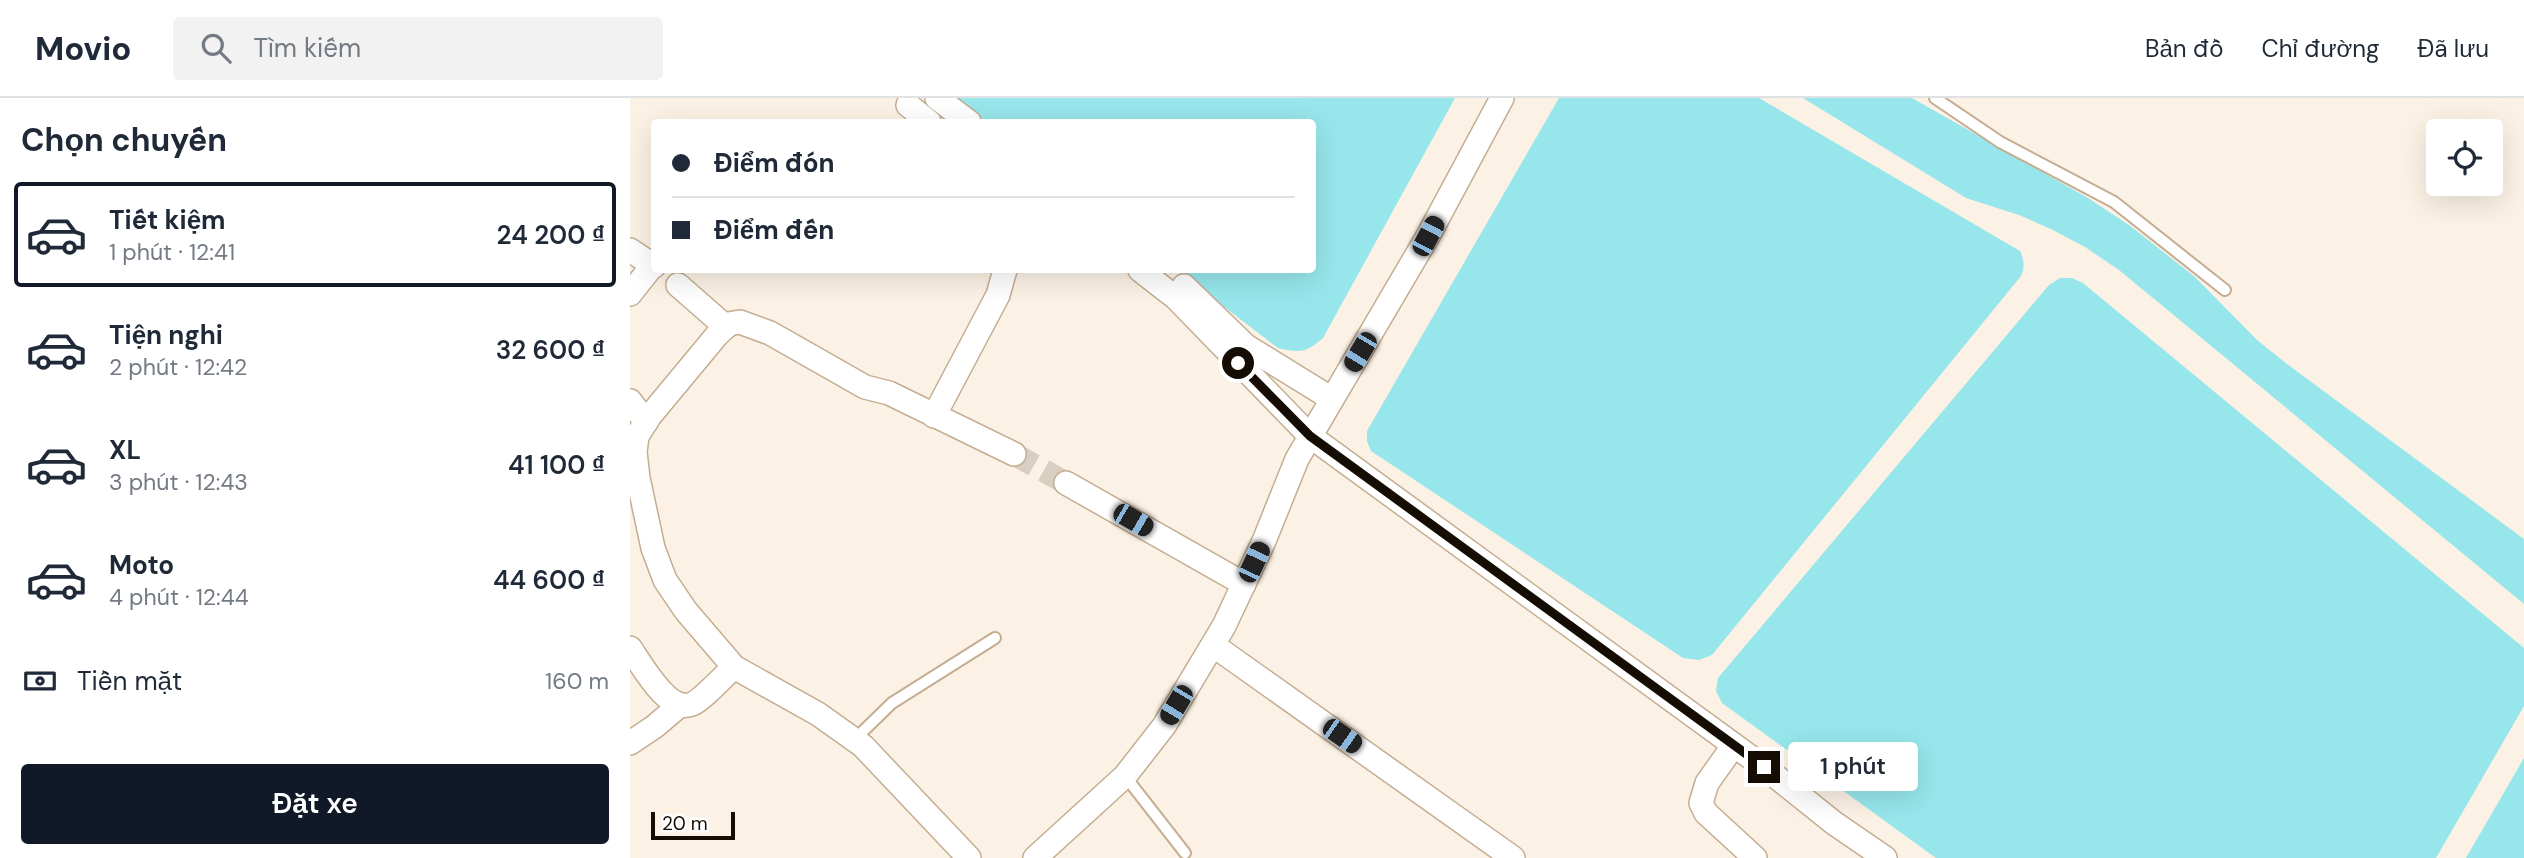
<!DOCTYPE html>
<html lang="vi">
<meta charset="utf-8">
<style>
:root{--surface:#fff;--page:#f2f2f3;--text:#1f2937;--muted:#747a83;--line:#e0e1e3;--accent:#111827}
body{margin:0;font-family:"DM Sans",sans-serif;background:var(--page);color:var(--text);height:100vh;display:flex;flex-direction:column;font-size:26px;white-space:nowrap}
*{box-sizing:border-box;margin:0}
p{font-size:23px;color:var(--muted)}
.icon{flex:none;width:38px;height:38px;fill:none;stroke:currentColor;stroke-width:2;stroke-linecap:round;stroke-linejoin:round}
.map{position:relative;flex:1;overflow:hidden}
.panel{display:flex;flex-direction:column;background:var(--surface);width:630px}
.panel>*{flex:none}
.hud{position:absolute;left:21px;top:21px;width:665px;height:154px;border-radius:7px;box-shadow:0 7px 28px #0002;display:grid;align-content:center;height:154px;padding:0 21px;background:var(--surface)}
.tools{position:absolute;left:1796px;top:21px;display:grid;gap:14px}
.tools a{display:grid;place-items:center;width:77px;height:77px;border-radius:7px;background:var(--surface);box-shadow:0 7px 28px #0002;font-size:35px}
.scale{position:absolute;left:21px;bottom:18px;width:84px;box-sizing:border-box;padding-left:7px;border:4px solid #150d04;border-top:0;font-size:19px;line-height:24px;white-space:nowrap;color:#150d04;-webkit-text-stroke:5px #fff;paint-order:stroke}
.end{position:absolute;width:32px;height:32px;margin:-16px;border:9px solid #150d04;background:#fff;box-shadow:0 0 0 4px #fff}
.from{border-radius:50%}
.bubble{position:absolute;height:49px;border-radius:7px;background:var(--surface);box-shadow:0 7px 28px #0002;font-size:23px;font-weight:600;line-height:49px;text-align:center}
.car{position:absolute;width:21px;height:42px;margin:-21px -10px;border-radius:9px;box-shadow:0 0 5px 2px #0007;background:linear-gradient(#222 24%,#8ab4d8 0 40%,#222 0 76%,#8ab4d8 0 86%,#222 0)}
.hud b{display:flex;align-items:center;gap:24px;height:66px;font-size:26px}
.hud b+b{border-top:2px solid var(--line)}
.hud i{width:18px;height:18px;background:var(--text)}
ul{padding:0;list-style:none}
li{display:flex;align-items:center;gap:21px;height:105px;margin:0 14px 10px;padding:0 7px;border:4px solid transparent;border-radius:7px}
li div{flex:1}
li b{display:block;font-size:26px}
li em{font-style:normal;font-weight:600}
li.active{border-color:var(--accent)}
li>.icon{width:63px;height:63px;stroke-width:1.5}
h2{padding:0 21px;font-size:32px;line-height:84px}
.pay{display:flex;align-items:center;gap:18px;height:77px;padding:0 21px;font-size:26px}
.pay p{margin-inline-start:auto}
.cta{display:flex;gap:14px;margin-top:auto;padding:14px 21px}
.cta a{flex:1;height:80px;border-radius:7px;background:var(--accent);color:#fff;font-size:28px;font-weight:600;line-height:80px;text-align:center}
header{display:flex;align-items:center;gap:42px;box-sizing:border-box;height:98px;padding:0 35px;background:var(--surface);border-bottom:2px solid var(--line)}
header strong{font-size:33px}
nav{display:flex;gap:38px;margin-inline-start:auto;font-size:24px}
.search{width:490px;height:63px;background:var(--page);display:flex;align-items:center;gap:18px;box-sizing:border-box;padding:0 24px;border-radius:7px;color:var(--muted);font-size:26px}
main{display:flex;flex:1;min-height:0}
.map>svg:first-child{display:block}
.water{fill:#96e6eb}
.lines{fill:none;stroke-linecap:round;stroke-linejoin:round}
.street-tunnel{stroke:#d8cfc3;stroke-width:23;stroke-dasharray:23 11;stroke-linecap:butt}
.lane-casing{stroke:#c5ad91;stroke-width:14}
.street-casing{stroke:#c5ad91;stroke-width:26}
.lane{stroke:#fff;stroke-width:10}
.street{stroke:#fff;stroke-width:23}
.route{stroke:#150d04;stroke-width:9}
</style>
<header>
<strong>Movio</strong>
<div class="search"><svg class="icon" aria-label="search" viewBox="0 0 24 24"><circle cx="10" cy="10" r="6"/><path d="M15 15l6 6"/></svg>Tìm kiếm</div>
<nav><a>Bản đồ</a><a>Chỉ đường</a><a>Đã lưu</a></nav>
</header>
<main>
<section class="panel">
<h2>Chọn chuyến</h2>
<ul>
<li class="active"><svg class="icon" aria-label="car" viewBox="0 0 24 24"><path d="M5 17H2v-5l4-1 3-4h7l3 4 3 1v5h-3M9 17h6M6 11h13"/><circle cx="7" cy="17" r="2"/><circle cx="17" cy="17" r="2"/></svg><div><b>Tiết kiệm</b><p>1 phút · 12:41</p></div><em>24 200 ₫</em></li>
<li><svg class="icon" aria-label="car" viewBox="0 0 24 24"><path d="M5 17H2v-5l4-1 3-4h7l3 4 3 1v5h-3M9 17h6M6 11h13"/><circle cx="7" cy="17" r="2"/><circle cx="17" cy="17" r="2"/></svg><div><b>Tiện nghi</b><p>2 phút · 12:42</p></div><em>32 600 ₫</em></li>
<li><svg class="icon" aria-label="car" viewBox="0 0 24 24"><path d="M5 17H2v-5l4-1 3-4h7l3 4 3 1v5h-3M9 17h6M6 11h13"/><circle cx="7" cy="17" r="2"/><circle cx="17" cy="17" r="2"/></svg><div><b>XL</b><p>3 phút · 12:43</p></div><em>41 100 ₫</em></li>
<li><svg class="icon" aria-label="car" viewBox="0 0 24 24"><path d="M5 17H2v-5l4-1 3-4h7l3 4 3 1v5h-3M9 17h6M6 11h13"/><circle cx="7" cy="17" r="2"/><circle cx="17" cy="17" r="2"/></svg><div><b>Moto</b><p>4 phút · 12:44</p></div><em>44 600 ₫</em></li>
</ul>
<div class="pay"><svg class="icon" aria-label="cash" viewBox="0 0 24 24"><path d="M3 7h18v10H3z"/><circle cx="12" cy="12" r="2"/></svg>Tiền mặt<p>160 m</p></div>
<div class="cta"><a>Đặt xe</a></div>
</section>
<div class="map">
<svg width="1894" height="760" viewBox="0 0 1894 760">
<rect width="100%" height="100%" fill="#fbf1e5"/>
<g class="water">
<path d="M324,0H825L693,240C676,255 670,255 648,250L546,172H682V24H356Z"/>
<path d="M929,0H1129L1390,153C1394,162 1395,168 1391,178L1082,557L1069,562L1053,560L741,353L737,343V333Z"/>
<path d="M1173,0H1282L1458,100L1499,127L1565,179L1627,242L1657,266L1894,441V506L1489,172L1455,149L1423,132L1389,117L1336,100Z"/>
<path d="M1430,180H1442L1453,185L1894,550V608L1806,760H1306L1092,605L1086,593L1088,580L1419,187Z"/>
<path d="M1894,660V760H1836Z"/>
</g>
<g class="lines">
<path class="street-tunnel" d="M384,356L436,385"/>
<g class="lane-casing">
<g id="lane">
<path d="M1305,0L1370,44L1484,104L1595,192"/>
<path d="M224,642L262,605L365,540"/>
<path d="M495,678L555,755"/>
</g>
</g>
<g class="street-casing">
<g id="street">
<path d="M307,0L339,24"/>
<path d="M278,7L299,24"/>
<path d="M0,152L24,168"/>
<path d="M510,172L546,200L680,338L1134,669L1204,725L1255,760"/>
<path d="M48,187L96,229"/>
<path d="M554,188L616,248L702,301"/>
<path d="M0,196L23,167"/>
<path d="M0,303L16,324"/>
<path d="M304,318L368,197L375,172"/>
<path d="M436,385L614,486"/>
<path d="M583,547L883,760"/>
<path d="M0,550C12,567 38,616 62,606C71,603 95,577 104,569"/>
<path d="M0,645L24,629L50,607"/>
<path d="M1104,647L1077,685L1071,705L1076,715L1125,760"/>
<path d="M339,760L233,648L188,616L104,569L56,513L35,482L23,450L8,380L5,354L7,338L19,319L87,237L98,226L110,224L140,235L235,289L259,295L384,356"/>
<path d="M405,760L495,678L534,628L594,528L634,443L667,361L798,138L872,0"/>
</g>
</g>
<use href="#lane" class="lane"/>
<use href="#street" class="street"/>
</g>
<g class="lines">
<path class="route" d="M608,265L680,338L1134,669"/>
</g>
</svg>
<div class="tools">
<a><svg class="icon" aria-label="locate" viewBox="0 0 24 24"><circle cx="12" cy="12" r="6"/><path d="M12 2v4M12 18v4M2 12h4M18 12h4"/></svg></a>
</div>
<div class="scale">20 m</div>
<i class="end from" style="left:608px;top:265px"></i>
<i class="end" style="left:1134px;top:669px"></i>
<div class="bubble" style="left:1158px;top:644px;width:130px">1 phút</div>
<i class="car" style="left:798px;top:138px;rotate:28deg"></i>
<i class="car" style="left:730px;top:254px;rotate:211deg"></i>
<i class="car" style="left:503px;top:422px;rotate:120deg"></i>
<i class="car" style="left:624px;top:464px;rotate:25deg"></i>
<i class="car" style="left:546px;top:607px;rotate:211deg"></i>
<i class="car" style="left:712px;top:638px;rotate:125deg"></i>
<div class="hud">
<b><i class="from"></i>Điểm đón</b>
<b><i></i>Điểm đến</b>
</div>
</div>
</main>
